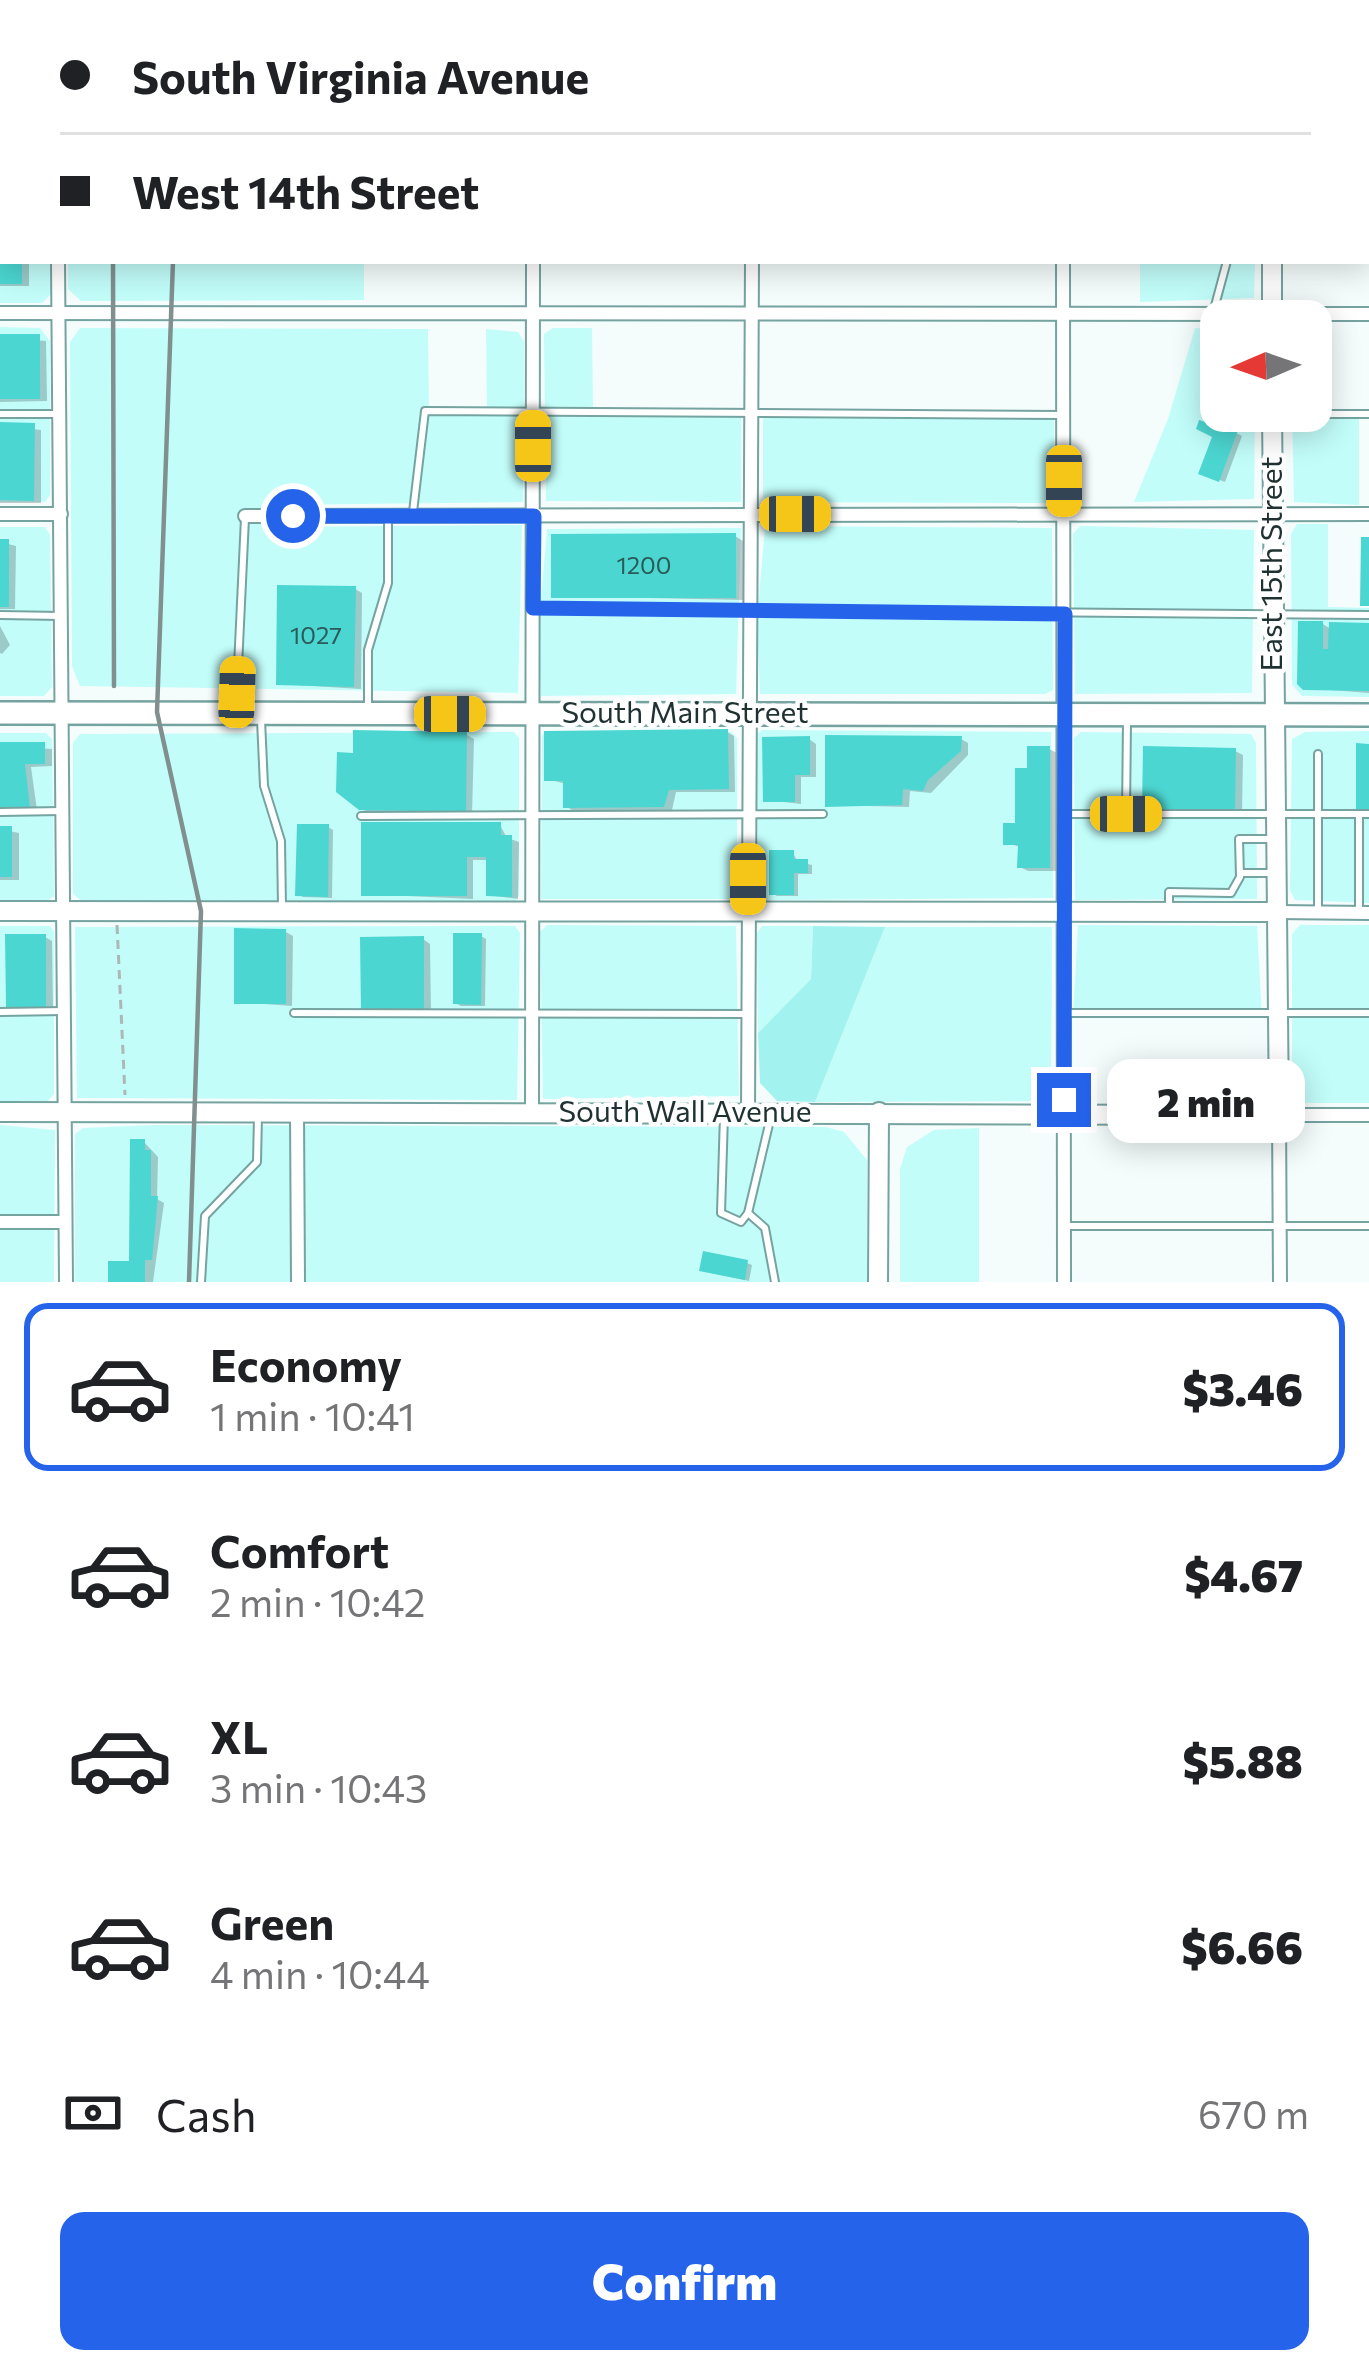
<!DOCTYPE html>
<meta charset="utf-8">
<style>
:root{--surface:#fff;--page:#f2f2f2;--text:#202124;--muted:#757577;--line:#e0e0e0;--accent:#2563eb}
body{margin:0;font-family:Commissioner,sans-serif;background:var(--page);color:var(--text);height:100vh;display:flex;flex-direction:column;font-size:45px;white-space:nowrap}
*{box-sizing:border-box;margin:0}
p{font-size:39px;color:var(--muted)}
.icon{flex:none;width:66px;height:66px;fill:none;stroke:currentColor;stroke-width:2;stroke-linecap:round;stroke-linejoin:round}
.map{position:relative;height:1282px;overflow:hidden}
.sheet{display:flex;flex-direction:column;background:var(--surface);flex:1}
.sheet>*{flex:none}
.banner{position:absolute;left:0px;top:0px;width:1371px;height:264px;box-shadow:0 6px 30px #0003;display:grid;align-content:center;height:264px;padding:0 60px;background:var(--surface)}
.needle{width:78px;rotate:268deg}
.buttons{position:absolute;left:1200px;top:300px;display:grid;gap:24px}
.buttons a{display:grid;place-items:center;width:132px;height:132px;border-radius:24px;background:var(--surface);box-shadow:0 6px 30px #0003;font-size:60px}
.end{position:absolute;width:54px;height:54px;margin:-27px;border:15px solid #2563eb;background:#fff;box-shadow:0 0 0 6px #fff}
.from{border-radius:50%}
.bubble{position:absolute;height:84px;border-radius:24px;background:var(--surface);box-shadow:0 6px 30px #0003;font-size:39px;font-weight:800;line-height:84px;text-align:center}
.car{position:absolute;width:36px;height:72px;margin:-36px -18px;border-radius:15px;box-shadow:0 0 9px 3px #0007;background:linear-gradient(#f5c518 24%,#345 0 40%,#f5c518 0 76%,#345 0 86%,#f5c518 0)}
.banner b{display:flex;align-items:center;gap:42px;height:114px;font-size:45px}
.banner b+b{border-top:3px solid var(--line)}
.banner i{width:30px;height:30px;background:var(--text)}
ul{padding:21px 0 0;list-style:none}
li{display:flex;align-items:center;gap:36px;height:168px;margin:0 24px 18px;padding:0 36px;border:6px solid transparent;border-radius:24px}
li div{flex:1}
li b{display:block;font-size:45px}
li em{font-style:normal;font-weight:800}
li.selected{border-color:var(--accent)}
li>.icon{width:108px;height:108px;stroke-width:1.5}
.pay{display:flex;align-items:center;gap:30px;height:132px;padding:0 60px;font-size:45px}
.pay p{margin-inline-start:auto}
.button{display:flex;gap:24px;margin-top:auto;padding:24px 60px}
.button a{flex:1;height:138px;border-radius:24px;background:var(--accent);color:#fff;font-size:48px;font-weight:800;line-height:138px;text-align:center}
.map>svg:first-child{display:block}
.built{fill:#c2fdfa}
.green{fill:#a2f3ef}
.shadow{fill:#0003}
.building{fill:#4cd6d1}
.lines{fill:none;stroke-linecap:round;stroke-linejoin:round}
.lane-casing{stroke:#75a3a0;stroke-width:10}
.street-casing{stroke:#75a3a0;stroke-width:16}
.secondary-casing{stroke:#75a3a0;stroke-width:22}
.primary-casing{stroke:#75a3a0;stroke-width:26}
.path{stroke:#acb8b7;stroke-width:3;stroke-dasharray:9 6;stroke-linecap:butt}
.lane{stroke:#fff;stroke-width:6}
.street{stroke:#fff;stroke-width:12}
.secondary{stroke:#fff;stroke-width:18}
.primary{stroke:#fff;stroke-width:21}
.rail{stroke:#81908f;stroke-width:4.5}
.route{stroke:#2563eb;stroke-width:15}
.labels{text-anchor:middle;stroke-width:9;stroke-linejoin:round;paint-order:stroke}
.number-label{font-size:24px;fill:#2a5b59}
.street-label{font-size:30px;fill:#1f3231;stroke:#fff}
</style>
<div class="map">
<svg width="1369" height="1282" viewBox="0 0 1369 1282">
<rect width="100%" height="100%" fill="#f4fdfc"/>
<g class="built">
<path d="M59,0H524V3Z"/>
<path d="M0,123L3,261H50L51,294L42,303H0Z"/>
<path d="M68,261H364V300L81,301L68,289Z"/>
<path d="M1140,261H1255L1254,298L1140,302Z"/>
<path d="M0,327L40,328L50,341V495L45,502H0Z"/>
<path d="M80,328L428,329L429,413L487,412L486,329L518,332L524,342L523,502L277,505L278,527L522,525L518,693L80,686L72,666L70,342Z"/>
<path d="M553,328H592L593,410H741V502L546,501L544,334Z"/>
<path d="M1195,328L1221,329V411H1255L1254,499L1134,502L1168,419Z"/>
<path d="M1054,410V498L1048,503L768,502L763,497V411Z"/>
<path d="M1292,411H1359V505L1294,502Z"/>
<path d="M1297,524H1328V607L1369,608V697L1302,696L1292,685L1291,534Z"/>
<path d="M765,526L1052,528L1053,690L1045,694H760L757,622Z"/>
<path d="M1080,526L1254,530L1252,693L1075,694L1073,534Z"/>
<path d="M0,527H45L50,535L52,687L44,696H0Z"/>
<path d="M741,528L736,694L541,696L538,635L547,529Z"/>
<path d="M762,730L1051,732L1053,898L759,900L756,735Z"/>
<path d="M1369,731V903L1295,900L1290,890L1292,739L1305,732Z"/>
<path d="M514,732L519,738V896L515,901H82L73,894V743L80,734Z"/>
<path d="M731,732L737,738V899H541L542,734Z"/>
<path d="M1081,732L1251,734L1256,743L1257,899L1075,900L1074,738Z"/>
<path d="M0,733H46L52,739L54,896L47,901H0Z"/>
<path d="M547,925L736,926L739,1096L543,1099L540,932Z"/>
<path d="M1078,925L1257,926L1262,1018H1073Z"/>
<path d="M1300,925H1369V1103H1299L1292,1097V934Z"/>
<path d="M0,926H50L54,932V1094L48,1101H0Z"/>
<path d="M515,926L520,933L517,1100L77,1098L75,927Z"/>
<path d="M762,926H813L811,979L758,1033L757,933Z"/>
<path d="M885,927H1052L1051,1101L815,1102Z"/>
<path d="M0,1125L55,1130L54,1282H0Z"/>
<path d="M155,1125L826,1127L844,1132L867,1160V1282H75V1134L83,1128Z"/>
<path d="M979,1128V1282H900V1169L907,1147L934,1130Z"/>
</g>
<path class="green" d="M813,926L885,927L815,1102L777,1101L760,1083L758,1033L811,979Z"/>
<g class="shadow">
<path d="M0,0H42V3H3L0,15Z"/>
<path d="M0,248L3,261H29V286H0Z"/>
<path d="M0,337L46,341L47,401L0,402Z"/>
<path d="M1216,422L1242,436L1225,482L1207,475Z"/>
<path d="M0,425L41,430V503H0Z"/>
<path d="M735,536L743,541V600L554,596Z"/>
<path d="M0,542L16,546L15,609H0Z"/>
<path d="M355,589L362,593L361,689L279,684Z"/>
<path d="M1323,624L1332,630L1369,626V693L1305,688Z"/>
<path d="M0,626L10,645L2,654L0,653Z"/>
<path d="M727,732L734,736L735,792H676L672,810L573,811L566,806V784L547,779Z"/>
<path d="M467,735L474,739L472,815L369,813L360,808Z"/>
<path d="M809,739L816,744V777H801V804L766,800Z"/>
<path d="M961,739L968,743V755L931,793L910,791L909,807L828,805Z"/>
<path d="M0,745L52,749V766L31,767L37,810H0Z"/>
<path d="M1049,749L1057,753L1056,871H1028L1020,867L1021,847L1006,843L1018,826L1030,771Z"/>
<path d="M1235,751L1243,755L1242,814L1145,808Z"/>
<path d="M500,825L507,838L519,842L518,899L489,895V860H473V899L364,894Z"/>
<path d="M328,827L333,830L332,898L303,897L298,894Z"/>
<path d="M0,829L19,833V880H0Z"/>
<path d="M793,853L798,862L812,865V874H798V896H777L772,893Z"/>
<path d="M286,932L293,936L292,1006L237,1002Z"/>
<path d="M481,936L486,939L485,1006H461L456,1003Z"/>
<path d="M45,937L52,941L53,1010H16L9,1006Z"/>
<path d="M423,939L430,944L431,1012L364,1008Z"/>
<path d="M144,1142L158,1157L157,1199L164,1203L153,1282H111V1264H132Z"/>
<path d="M747,1263L752,1265L749,1281L707,1272Z"/>
</g>
<g class="building">
<rect x="0" y="261" width="22" height="23"/>
<rect x="0" y="334" width="40" height="65"/>
<path d="M1215,417L1238,430L1219,482L1198,474L1212,437L1196,429L1199,420L1212,424Z"/>
<path d="M0,422L35,423L34,501L0,500Z"/>
<path d="M736,533V598H551V534Z"/>
<path d="M1361,537H1369V606H1360Z"/>
<rect x="0" y="539" width="9" height="68"/>
<path d="M277,585L356,586L354,687L276,685Z"/>
<path d="M1298,621H1323V649H1328L1329,622L1369,623V691L1303,690L1297,684Z"/>
<path d="M728,729L729,789L669,790L664,807L563,808V781H544V731Z"/>
<path d="M353,730L467,732L466,812L359,810L336,792L337,752L353,753Z"/>
<path d="M825,735L962,736L961,751L928,780L923,791L903,789L902,805L825,807Z"/>
<path d="M810,736V775H795V802H763L762,737Z"/>
<path d="M0,742H45V764H25L30,808H0Z"/>
<path d="M1356,743L1369,744V809H1356Z"/>
<path d="M1027,746H1050V868H1017L1018,845H1003V823H1015V768H1027Z"/>
<path d="M1143,746L1236,748L1235,811L1142,810Z"/>
<path d="M361,822H501V835H512V897L486,896V857H467V896H361Z"/>
<path d="M297,824H329L328,897L295,896Z"/>
<rect x="0" y="826" width="12" height="51"/>
<path d="M769,850H794V859H808V873H794V895H769Z"/>
<path d="M234,928L286,929V1004H234Z"/>
<path d="M453,933H482L481,1005L453,1004Z"/>
<path d="M5,934H46V1007H6Z"/>
<path d="M424,936V1009L361,1010L360,937Z"/>
<path d="M130,1139H145V1150H151V1196H158L152,1260H145V1282H108V1261H129Z"/>
<path d="M703,1251L748,1260L745,1280L699,1271Z"/>
</g>
<g class="lines">
<g class="lane-casing">
<g id="lane">
<path d="M360,0V3"/>
<path d="M1368,13H1369"/>
<path d="M1368,215H1369"/>
<path d="M1213,313L1227,261"/>
<path d="M0,414H56"/>
<path d="M1276,414H1369"/>
<path d="M413,512L425,411L1064,415"/>
<path d="M533,608L1369,615"/>
<path d="M0,615L62,616"/>
<path d="M236,709L245,518"/>
<path d="M368,710V650L388,583V516"/>
<path d="M261,720L264,786L281,841L282,908"/>
<path d="M0,812L62,811"/>
<path d="M1065,814H1369"/>
<path d="M1126,814L1127,721"/>
<path d="M1359,814V913"/>
<path d="M361,816L823,814"/>
<path d="M1240,873H1272"/>
<path d="M1169,909V892L1231,893L1240,877L1239,839H1271"/>
<path d="M1318,912V754"/>
<path d="M0,1012L64,1011"/>
<path d="M294,1013L748,1014"/>
<path d="M1067,1013H1369"/>
<path d="M724,1115L721,1213L741,1222L748,1213L771,1116"/>
<path d="M748,1213L765,1228L775,1282"/>
<path d="M1064,1226H1369"/>
<path d="M201,1282L205,1216L257,1162L258,1115"/>
</g>
</g>
<g class="street-casing">
<g id="street">
<path d="M51,0V3"/>
<path d="M535,3V0"/>
<path d="M753,3V0"/>
<path d="M1064,3V0"/>
<path d="M1368,114H1369"/>
<path d="M0,116H3"/>
<path d="M58,261L66,1282"/>
<path d="M1063,261L1064,1282"/>
<path d="M0,313L1369,314"/>
<path d="M0,514H61"/>
<path d="M245,516L1369,514"/>
<path d="M1277,912L1369,913"/>
<path d="M297,1112L298,1282"/>
<path d="M532,1112L533,261"/>
<path d="M748,1112L752,261"/>
<path d="M0,1222H65"/>
<path d="M1280,1282L1279,1115H1369"/>
</g>
</g>
<g class="secondary-casing">
<g id="secondary">
<path d="M1274,3V0"/>
<path d="M1272,321V261"/>
<path d="M0,911L1277,912"/>
<path d="M0,1112L1279,1115L1272,411"/>
<path d="M878,1282L879,1112"/>
</g>
</g>
<g class="primary-casing">
<path id="primary" d="M0,713L1369,715"/>
</g>
<path class="path" d="M117,925L125,1095"/>
<use href="#lane" class="lane"/>
<use href="#street" class="street"/>
<use href="#secondary" class="secondary"/>
<use href="#primary" class="primary"/>
<g class="rail">
<path d="M111,0V3"/>
<path d="M164,3V0"/>
<path d="M282,3L284,0"/>
<path d="M113,261L114,686"/>
<path d="M173,261L157,712L201,911L189,1282"/>
</g>
</g>
<g class="lines">
<path class="route" d="M293,516H534L533,608L1065,614L1064,1100"/>
</g>
<g class="labels">
<g class="number-label">
<text x="644" y="574">1200</text>
<text x="316" y="644">1027</text>
</g>
<g class="street-label">
<text transform="translate(1272 564) rotate(-90)" y="10">East 15th Street</text>
<text x="685" y="723">South Main Street</text>
<text x="685" y="1122">South Wall Avenue</text>
</g>
</g>
</svg>
<div class="buttons">
<a><svg class="needle" viewBox="-14 -14 28 28"><path d="M0-13l5 13h-10z" fill="#e53935"/><path d="M0 13l5-13h-10z" fill="#757577"/></svg></a>
</div>
<i class="end from" style="left:293px;top:516px"></i>
<i class="end" style="left:1064px;top:1100px"></i>
<div class="bubble" style="left:1107px;top:1059px;width:198px">2 min</div>
<i class="car" style="left:533px;top:446px;rotate:0deg"></i>
<i class="car" style="left:1064px;top:481px;rotate:180deg"></i>
<i class="car" style="left:795px;top:514px;rotate:90deg"></i>
<i class="car" style="left:237px;top:692px;rotate:2deg"></i>
<i class="car" style="left:450px;top:714px;rotate:90deg"></i>
<i class="car" style="left:1126px;top:814px;rotate:90deg"></i>
<i class="car" style="left:748px;top:879px;rotate:180deg"></i>
<div class="banner">
<b><i class="from"></i>South Virginia Avenue</b>
<b><i></i>West 14th Street</b>
</div>
</div>
<section class="sheet">
<ul>
<li class="selected"><svg class="icon" aria-label="car" viewBox="0 0 24 24"><path d="M5 17H2v-5l4-1 3-4h7l3 4 3 1v5h-3M9 17h6M6 11h13"/><circle cx="7" cy="17" r="2"/><circle cx="17" cy="17" r="2"/></svg><div><b>Economy</b><p>1 min · 10:41</p></div><em>$3.46</em></li>
<li><svg class="icon" aria-label="car" viewBox="0 0 24 24"><path d="M5 17H2v-5l4-1 3-4h7l3 4 3 1v5h-3M9 17h6M6 11h13"/><circle cx="7" cy="17" r="2"/><circle cx="17" cy="17" r="2"/></svg><div><b>Comfort</b><p>2 min · 10:42</p></div><em>$4.67</em></li>
<li><svg class="icon" aria-label="car" viewBox="0 0 24 24"><path d="M5 17H2v-5l4-1 3-4h7l3 4 3 1v5h-3M9 17h6M6 11h13"/><circle cx="7" cy="17" r="2"/><circle cx="17" cy="17" r="2"/></svg><div><b>XL</b><p>3 min · 10:43</p></div><em>$5.88</em></li>
<li><svg class="icon" aria-label="car" viewBox="0 0 24 24"><path d="M5 17H2v-5l4-1 3-4h7l3 4 3 1v5h-3M9 17h6M6 11h13"/><circle cx="7" cy="17" r="2"/><circle cx="17" cy="17" r="2"/></svg><div><b>Green</b><p>4 min · 10:44</p></div><em>$6.66</em></li>
</ul>
<div class="pay"><svg class="icon" aria-label="cash" viewBox="0 0 24 24"><path d="M3 7h18v10H3z"/><circle cx="12" cy="12" r="2"/></svg>Cash<p>670 m</p></div>
<div class="button"><a>Confirm</a></div>
</section>
